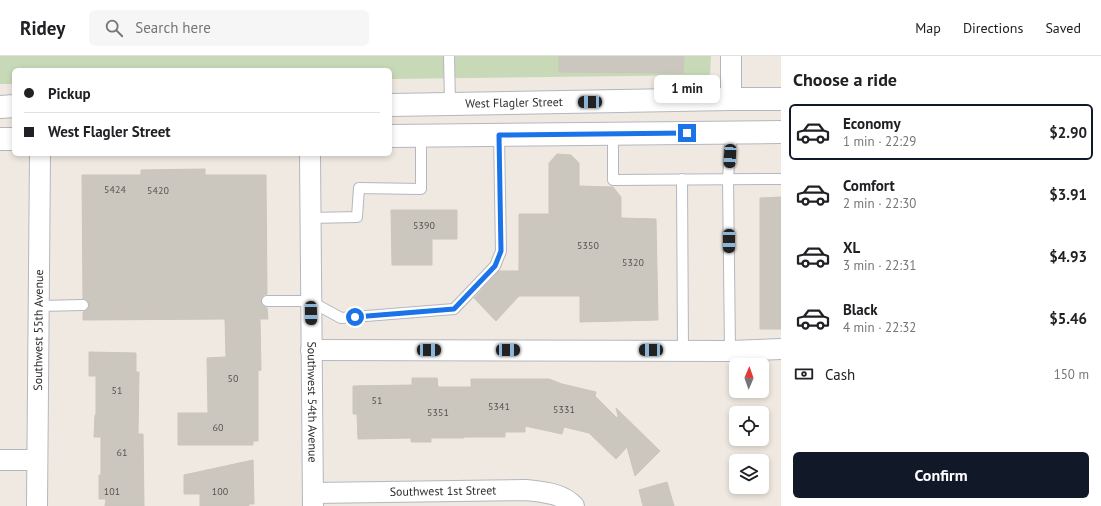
<!DOCTYPE html>
<meta charset="utf-8">
<style>
:root{--surface:#fff;--page:#f6f6f6;--text:#202124;--muted:#757577;--line:#e0e0e0;--accent:#111827}
body{margin:0;font-family:"PT Sans",sans-serif;background:var(--page);color:var(--text);height:100vh;display:flex;flex-direction:column;font-size:15px;white-space:nowrap}
*{box-sizing:border-box;margin:0}
p{font-size:13px;color:var(--muted)}
.icon{flex:none;width:22px;height:22px;fill:none;stroke:currentColor;stroke-width:2;stroke-linecap:round;stroke-linejoin:round}
.map{position:relative;flex:1;overflow:hidden}
.drawer{display:flex;flex-direction:column;background:var(--surface);width:320px}
.drawer>*{flex:none}
.top-card{position:absolute;left:12px;top:12px;width:380px;height:88px;border-radius:6px;box-shadow:0 2px 6px #0003;display:grid;align-content:center;height:88px;padding:0 12px;background:var(--surface)}
.needle{width:26px;rotate:2deg}
.tools{position:absolute;left:729px;top:302px;display:grid;gap:8px}
.tools a{display:grid;place-items:center;width:40px;height:40px;border-radius:6px;background:var(--surface);box-shadow:0 2px 6px #0003;font-size:20px}
.end{position:absolute;width:18px;height:18px;margin:-9px;border:5px solid #1a73e8;background:#fff;box-shadow:0 0 0 2px #fff}
.from{border-radius:50%}
.bubble{position:absolute;height:28px;border-radius:6px;background:var(--surface);box-shadow:0 2px 6px #0003;font-size:13px;font-weight:700;line-height:28px;text-align:center}
.car{position:absolute;width:12px;height:24px;margin:-12px -6px;border-radius:5px;box-shadow:0 0 3px 1px #0007;background:linear-gradient(#222 24%,#8ab4d8 0 40%,#222 0 76%,#8ab4d8 0 86%,#222 0)}
.top-card b{display:flex;align-items:center;gap:14px;height:38px;font-size:15px}
.top-card b+b{border-top:1px solid var(--line)}
.top-card i{width:10px;height:10px;background:var(--text)}
ul{padding:0;list-style:none}
li{display:flex;align-items:center;gap:12px;height:56px;margin:0 8px 6px;padding:0 4px;border:2px solid transparent;border-radius:6px}
li div{flex:1}
li b{display:block;font-size:15px}
li em{font-style:normal;font-weight:700}
li.selected{border-color:var(--accent)}
li>.icon{width:36px;height:36px;stroke-width:1.5}
h2{padding:0 12px;font-size:18px;line-height:48px}
.pay{display:flex;align-items:center;gap:10px;height:44px;padding:0 12px;font-size:15px}
.pay p{margin-inline-start:auto}
.cta{display:flex;gap:8px;margin-top:auto;padding:8px 12px}
.cta a{flex:1;height:46px;border-radius:6px;background:var(--accent);color:#fff;font-size:16px;font-weight:700;line-height:46px;text-align:center}
header{display:flex;align-items:center;gap:24px;box-sizing:border-box;height:56px;padding:0 20px;background:var(--surface);border-bottom:1px solid var(--line)}
header strong{font-size:19px}
nav{display:flex;gap:22px;margin-inline-start:auto;font-size:14px}
.search{width:280px;height:36px;background:var(--page);display:flex;align-items:center;gap:10px;box-sizing:border-box;padding:0 14px;border-radius:6px;color:var(--muted);font-size:15px}
main{display:flex;flex:1;min-height:0}
.map>svg:first-child{display:block}
.cemetery{fill:#c8d9b8}
.building{fill:#cbc7bf;stroke:#cbc5ba}
.lines{fill:none;stroke-linecap:round;stroke-linejoin:round}
.lane-casing{stroke:#b4b7c1;stroke-width:12}
.street-casing{stroke:#b4b7c1;stroke-width:22}
.secondary-casing{stroke:#b4b7c1;stroke-width:24}
.lane{stroke:#fff;stroke-width:10}
.street{stroke:#fff;stroke-width:20}
.secondary{stroke:#fff;stroke-width:22}
.route{stroke:#1a73e8;stroke-width:5}
.labels{text-anchor:middle;stroke-width:3;stroke-linejoin:round;paint-order:stroke}
.number-label{font-size:10px;fill:#555452}
.street-label{font-size:12px;fill:#2e2e2e;stroke:#fff}
</style>
<header>
<strong>Ridey</strong>
<div class="search"><svg class="icon" aria-label="search" viewBox="0 0 24 24"><circle cx="10" cy="10" r="6"/><path d="M15 15l6 6"/></svg>Search here</div>
<nav><a>Map</a><a>Directions</a><a>Saved</a></nav>
</header>
<main>
<div class="map">
<svg width="781" height="450" viewBox="0 0 781 450">
<rect width="100%" height="100%" fill="#efe9e1"/>
<path class="cemetery" d="M0,0H711L710,19L390,23V14H14V28H0Z"/>
<g class="building">
<path d="M559,0H684L683,17L559,16Z"/>
<path d="M557,98L571,99L579,107V130L613,131L621,141V162L656,163L658,264L580,266V240H519L496,265L474,242L499,215H519V158H549V107Z"/>
<path d="M205,113V119H266L267,238L264,239L262,241L261,245L263,250L267,252L268,263H260L261,314L258,315V385H253V389H178V357H208L207,302L226,301L225,263L83,264V256L87,254L89,249L88,245L86,243H83L82,119H141V114Z"/>
<path d="M781,141V273H760V142Z"/>
<path d="M391,154H457V183H432V209H392Z"/>
<path d="M89,296L136,297V316H139L138,378H143L144,450H105L106,443H99V419H101V381H94L95,359H96V320H89Z"/>
<path d="M412,322H437L438,331H471V323H549L562,328L596,336L595,340L617,362L618,360L616,352L660,395L635,420L627,391L616,403L589,377L564,371L562,378L525,370V376H505V381H464V382H431V386H411V382L358,383L357,358H353V330L412,329Z"/>
<path d="M253,404L254,448H249V450H200V438H184V419Z"/>
<path d="M667,426L674,450H643L639,434Z"/>
</g>
<g class="lines">
<g class="lane-casing">
<g id="lane">
<path d="M449,0L450,48"/>
<path d="M613,78V124L781,123"/>
<path d="M682,123L683,294"/>
<path d="M310,162L357,161L359,132L421,133V80"/>
<path d="M267,245H310L341,262L454,253L495,210L501,195L499,79"/>
<path d="M39,250L83,249"/>
<path d="M730,295L728,123L730,92L733,76"/>
</g>
</g>
<g class="street-casing">
<g id="street">
<path d="M731,43V0"/>
<path id="s1" d="M310,98L313,450"/>
<path d="M311,294L730,295L781,293"/>
<path d="M0,404H37"/>
<path id="s2" d="M313,437L526,434C543,436 562,437 574,450"/>
<path id="s3" d="M37,450L40,98"/>
</g>
</g>
<g class="secondary-casing">
<g id="secondary">
<path id="s4" d="M390,49L731,43H781"/>
<path d="M0,51L14,50"/>
<path d="M390,80L781,76"/>
<path d="M0,83H14"/>
</g>
</g>
<use href="#lane" class="lane"/>
<use href="#street" class="street"/>
<use href="#secondary" class="secondary"/>
</g>
<g class="lines">
<path class="route" d="M355,261L454,253L495,210L501,195L499,79L687,77"/>
</g>
<g class="labels">
<g class="number-label">
<text x="115" y="137">5424</text>
<text x="158" y="138">5420</text>
<text x="424" y="173">5390</text>
<text x="588" y="193">5350</text>
<text x="633" y="210">5320</text>
<text x="233" y="326">50</text>
<text x="117" y="338">51</text>
<text x="377" y="348">51</text>
<text x="499" y="354">5341</text>
<text x="564" y="357">5331</text>
<text x="438" y="360">5351</text>
<text x="218" y="375">60</text>
<text x="122" y="400">61</text>
<text x="112" y="439">101</text>
<text x="220" y="439">100</text>
</g>
<g class="street-label">
<text dy="4" stroke="none"><textPath href="#s4" startOffset="124">West Flagler Street</textPath></text>
<text dy="4" stroke="none"><textPath href="#s3" startOffset="176">Southwest 55th Avenue</textPath></text>
<text dy="4" stroke="none"><textPath href="#s1" startOffset="248">Southwest 54th Avenue</textPath></text>
<text dy="4" stroke="none"><textPath href="#s2" startOffset="130">Southwest 1st Street</textPath></text>
</g>
</g>
</svg>
<div class="tools">
<a><svg class="needle" viewBox="-14 -14 28 28"><path d="M0-13l5 13h-10z" fill="#e53935"/><path d="M0 13l5-13h-10z" fill="#757577"/></svg></a>
<a><svg class="icon" aria-label="locate" viewBox="0 0 24 24"><circle cx="12" cy="12" r="6"/><path d="M12 2v4M12 18v4M2 12h4M18 12h4"/></svg></a>
<a><svg class="icon" aria-label="layers" viewBox="0 0 24 24"><path d="M12 4l9 5-9 5-9-5zM3 14l9 5 9-5"/></svg></a>
</div>
<i class="end from" style="left:355px;top:261px"></i>
<i class="end" style="left:687px;top:77px"></i>
<div class="bubble" style="left:654px;top:19px;width:66px">1 min</div>
<i class="car" style="left:590px;top:46px;rotate:269deg"></i>
<i class="car" style="left:730px;top:100px;rotate:183deg"></i>
<i class="car" style="left:729px;top:185px;rotate:180deg"></i>
<i class="car" style="left:311px;top:257px;rotate:179deg"></i>
<i class="car" style="left:429px;top:294px;rotate:90deg"></i>
<i class="car" style="left:508px;top:294px;rotate:90deg"></i>
<i class="car" style="left:651px;top:294px;rotate:270deg"></i>
<div class="top-card">
<b><i class="from"></i>Pickup</b>
<b><i></i>West Flagler Street</b>
</div>
</div>
<section class="drawer">
<h2>Choose a ride</h2>
<ul>
<li class="selected"><svg class="icon" aria-label="car" viewBox="0 0 24 24"><path d="M5 17H2v-5l4-1 3-4h7l3 4 3 1v5h-3M9 17h6M6 11h13"/><circle cx="7" cy="17" r="2"/><circle cx="17" cy="17" r="2"/></svg><div><b>Economy</b><p>1 min · 22:29</p></div><em>$2.90</em></li>
<li><svg class="icon" aria-label="car" viewBox="0 0 24 24"><path d="M5 17H2v-5l4-1 3-4h7l3 4 3 1v5h-3M9 17h6M6 11h13"/><circle cx="7" cy="17" r="2"/><circle cx="17" cy="17" r="2"/></svg><div><b>Comfort</b><p>2 min · 22:30</p></div><em>$3.91</em></li>
<li><svg class="icon" aria-label="car" viewBox="0 0 24 24"><path d="M5 17H2v-5l4-1 3-4h7l3 4 3 1v5h-3M9 17h6M6 11h13"/><circle cx="7" cy="17" r="2"/><circle cx="17" cy="17" r="2"/></svg><div><b>XL</b><p>3 min · 22:31</p></div><em>$4.93</em></li>
<li><svg class="icon" aria-label="car" viewBox="0 0 24 24"><path d="M5 17H2v-5l4-1 3-4h7l3 4 3 1v5h-3M9 17h6M6 11h13"/><circle cx="7" cy="17" r="2"/><circle cx="17" cy="17" r="2"/></svg><div><b>Black</b><p>4 min · 22:32</p></div><em>$5.46</em></li>
</ul>
<div class="pay"><svg class="icon" aria-label="cash" viewBox="0 0 24 24"><path d="M3 7h18v10H3z"/><circle cx="12" cy="12" r="2"/></svg>Cash<p>150 m</p></div>
<div class="cta"><a>Confirm</a></div>
</section>
</main>
